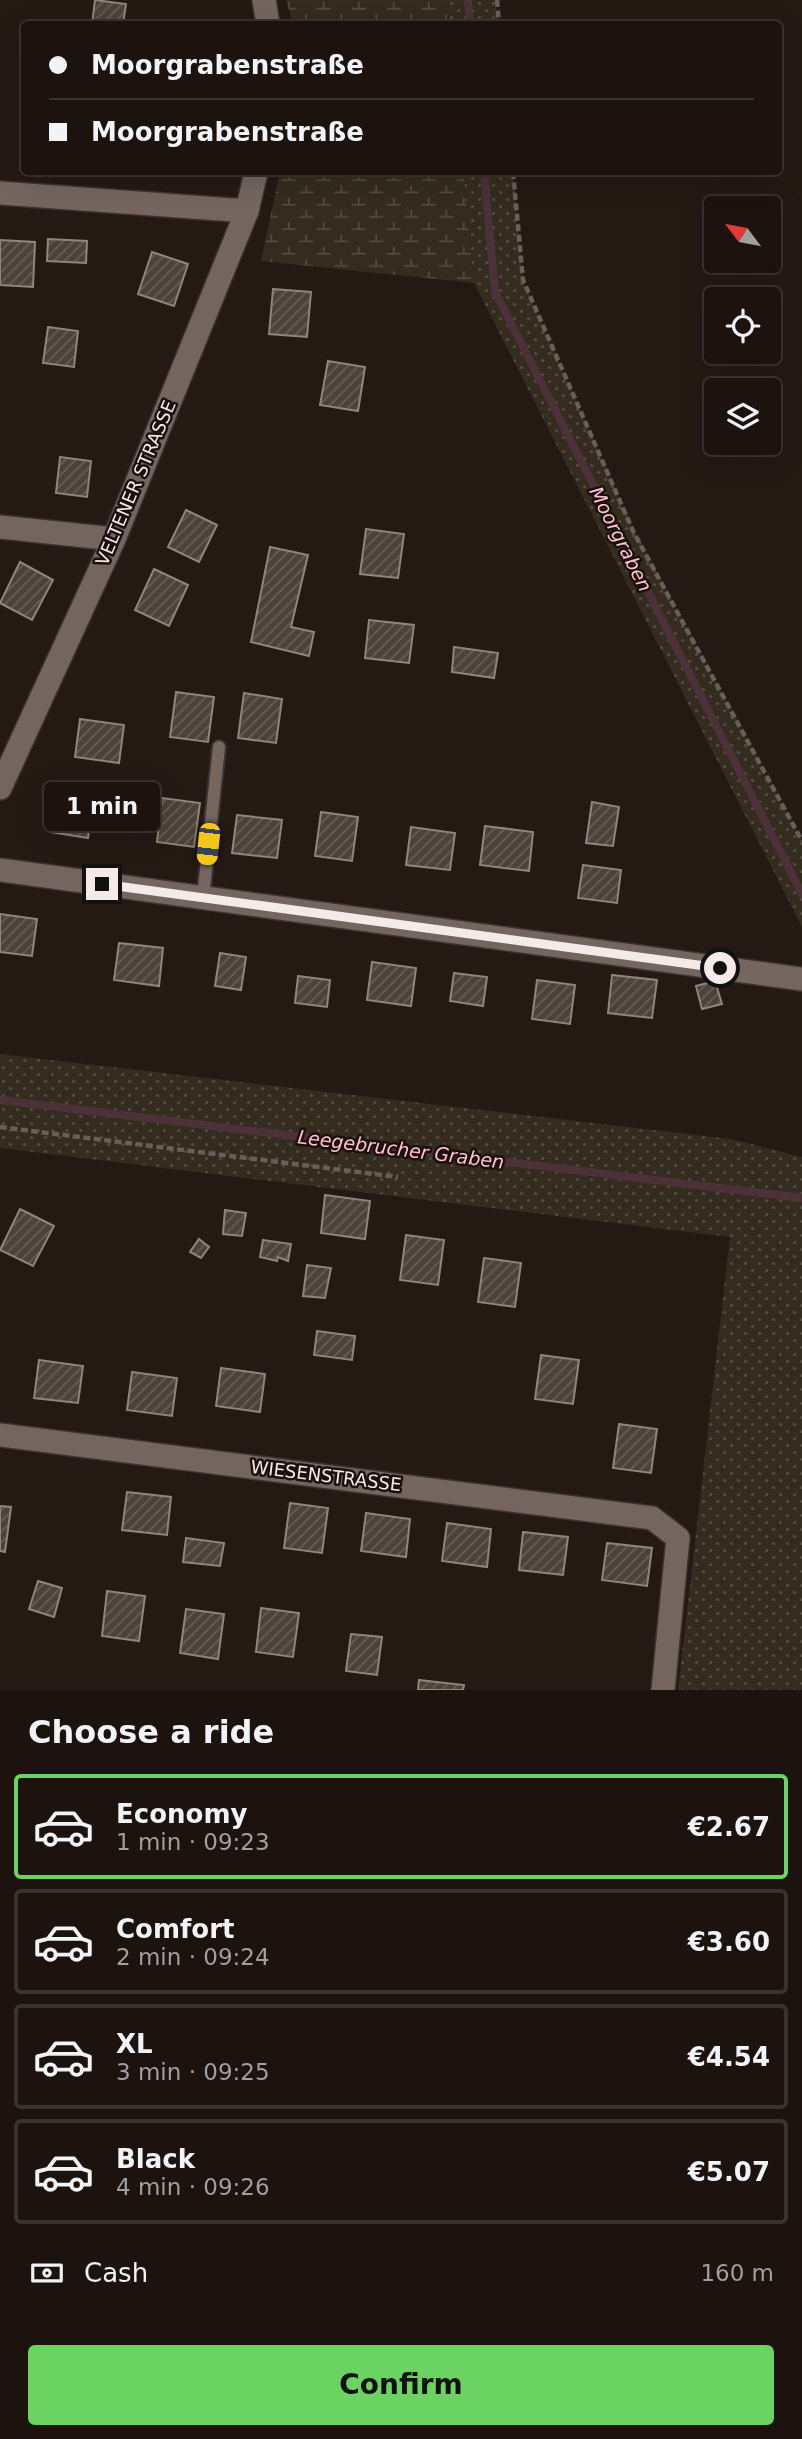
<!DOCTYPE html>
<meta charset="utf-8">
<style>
:root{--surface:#1c130f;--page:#29201d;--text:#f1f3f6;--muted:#a09e9e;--line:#3a322f;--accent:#6bd362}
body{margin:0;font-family:"DejaVu Sans",sans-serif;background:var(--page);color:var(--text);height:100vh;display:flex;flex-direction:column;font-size:26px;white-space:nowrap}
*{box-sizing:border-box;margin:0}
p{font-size:23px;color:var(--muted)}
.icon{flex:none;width:38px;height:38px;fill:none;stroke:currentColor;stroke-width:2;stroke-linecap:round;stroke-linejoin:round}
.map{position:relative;height:1690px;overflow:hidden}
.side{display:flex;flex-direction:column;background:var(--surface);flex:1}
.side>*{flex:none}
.banner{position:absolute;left:21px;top:21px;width:761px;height:154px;border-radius:7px;box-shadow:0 7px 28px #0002,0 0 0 2px var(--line);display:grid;align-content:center;height:154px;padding:0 28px;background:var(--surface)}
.needle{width:46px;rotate:302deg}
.controls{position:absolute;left:704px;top:196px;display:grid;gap:14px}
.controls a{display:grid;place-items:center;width:77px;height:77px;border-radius:7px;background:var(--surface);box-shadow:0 7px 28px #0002,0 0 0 2px var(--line);font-size:35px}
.end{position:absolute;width:32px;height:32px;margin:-16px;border:9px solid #f4ebe8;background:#111;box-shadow:0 0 0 4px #111}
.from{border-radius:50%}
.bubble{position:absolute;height:49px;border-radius:7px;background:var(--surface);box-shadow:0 7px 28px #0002,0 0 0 2px var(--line);font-size:23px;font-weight:700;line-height:49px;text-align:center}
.car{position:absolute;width:21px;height:42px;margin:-21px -10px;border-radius:9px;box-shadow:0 0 5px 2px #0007;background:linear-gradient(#f5c518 24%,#345 0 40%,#f5c518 0 76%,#345 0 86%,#f5c518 0)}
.banner b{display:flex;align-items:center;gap:24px;height:66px;font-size:26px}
.banner b+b{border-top:2px solid var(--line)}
.banner i{width:18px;height:18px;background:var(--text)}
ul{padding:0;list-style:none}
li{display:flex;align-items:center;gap:21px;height:105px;margin:0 14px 10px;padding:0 14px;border:4px solid var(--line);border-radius:7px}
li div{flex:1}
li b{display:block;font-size:26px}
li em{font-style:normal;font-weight:700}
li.active{border-color:var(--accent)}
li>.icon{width:63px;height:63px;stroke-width:1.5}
h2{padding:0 28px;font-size:32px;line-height:84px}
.pay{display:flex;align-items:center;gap:18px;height:77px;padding:0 28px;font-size:26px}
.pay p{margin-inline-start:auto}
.cta{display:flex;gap:14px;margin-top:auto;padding:14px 28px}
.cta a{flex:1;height:80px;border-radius:7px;background:var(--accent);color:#111;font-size:28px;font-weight:700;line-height:80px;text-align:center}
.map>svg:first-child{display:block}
.grass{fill:url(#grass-dots)}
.wetland{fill:url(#wetland-marsh)}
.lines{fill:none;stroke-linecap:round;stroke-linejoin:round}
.stream{stroke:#4c3139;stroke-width:8}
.building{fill:url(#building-hatch);stroke:#91847a;stroke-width:2}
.service-casing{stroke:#3c3230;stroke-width:16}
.minor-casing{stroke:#3c3230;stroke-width:26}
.path{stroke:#695e59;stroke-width:4.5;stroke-dasharray:7 3.5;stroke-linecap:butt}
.service{stroke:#74655f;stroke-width:12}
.minor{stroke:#74655f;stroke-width:23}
.route{stroke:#f4ebe8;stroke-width:9}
.labels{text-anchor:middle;stroke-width:5;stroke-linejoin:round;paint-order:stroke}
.street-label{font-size:18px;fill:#f4ebe8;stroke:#1c100c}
.water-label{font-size:19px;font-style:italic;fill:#ffc3d4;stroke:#1c100c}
</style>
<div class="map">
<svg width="802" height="1690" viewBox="0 0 802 1690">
<defs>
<pattern id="grass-dots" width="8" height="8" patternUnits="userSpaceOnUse" patternTransform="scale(1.75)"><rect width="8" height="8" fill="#342c1e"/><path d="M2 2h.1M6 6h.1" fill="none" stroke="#524b3f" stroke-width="1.8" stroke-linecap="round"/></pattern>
<pattern id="wetland-marsh" width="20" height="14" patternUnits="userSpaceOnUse" patternTransform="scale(1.75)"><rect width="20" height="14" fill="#342c1e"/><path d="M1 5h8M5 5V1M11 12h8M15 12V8" fill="none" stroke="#524b3f"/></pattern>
<pattern id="building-hatch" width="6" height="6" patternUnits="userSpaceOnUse" patternTransform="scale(1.75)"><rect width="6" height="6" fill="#4d4239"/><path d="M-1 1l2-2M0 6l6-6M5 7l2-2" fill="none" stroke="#675d56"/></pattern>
</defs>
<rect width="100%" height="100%" fill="#251914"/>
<g class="grass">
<path d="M445,0H495L498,24H448Z"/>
<path d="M463,172H513L523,280L633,528L802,839V927L474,283Z"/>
<path d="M0,1054L731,1139L802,1157V1690H678L730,1237L0,1148Z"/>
</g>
<g class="wetland">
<path d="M286,0H445L448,24H293Z"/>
<path d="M280,172H463L474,283L261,261Z"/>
</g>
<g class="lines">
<g class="stream">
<path d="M468,0L470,24"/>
<path d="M484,172L495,292L802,894"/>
<path d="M0,1100L802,1198"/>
</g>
</g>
<g class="building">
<path d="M95,0L126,4L123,24H92Z"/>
<path d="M48,239L87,241L86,263L47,261Z"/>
<path d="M0,240L35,242L33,287L0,285Z"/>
<path d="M152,252L188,264L174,306L138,294Z"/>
<path d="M273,289L311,292L307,337L269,334Z"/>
<path d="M48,327L78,331L74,367L43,363Z"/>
<path d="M328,361L365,367L358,411L320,405Z"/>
<path d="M60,457L91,461L87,497L56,493Z"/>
<path d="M186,510L217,525L199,562L168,547Z"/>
<path d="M366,529L404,534L398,578L360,574Z"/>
<path d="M270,547L308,555L291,627L314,632L309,656L251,642Z"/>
<path d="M20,562L53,580L32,620L0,603Z"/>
<path d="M154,569L188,585L169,626L135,610Z"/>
<path d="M369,620L414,625L409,663L365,658Z"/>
<path d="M454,647L498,653L494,678L452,672Z"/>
<path d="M176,692L214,697L208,742L170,737Z"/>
<path d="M244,693L282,699L276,743L238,738Z"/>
<path d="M80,719L124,725L119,763L75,757Z"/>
<path d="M56,788L94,793L88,838L50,832Z"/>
<path d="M162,798L200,803L194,847L157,842Z"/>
<path d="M592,802L619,807L613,846L586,843Z"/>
<path d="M321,812L358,817L352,861L315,856Z"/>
<path d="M237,815L282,820L277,858L232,853Z"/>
<path d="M485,826L533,832L529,871L480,865Z"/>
<path d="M411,827L455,833L450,870L406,865Z"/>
<path d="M583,865L621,870L617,903L578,898Z"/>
<path d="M0,914L37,919L32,956L0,952Z"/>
<path d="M119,943L163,948L159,986L114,980Z"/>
<path d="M220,953L246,957L241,990L215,986Z"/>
<path d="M372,962L416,968L411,1006L367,1000Z"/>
<path d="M454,973L487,977L483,1006L450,1001Z"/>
<path d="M612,975L657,980L652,1018L608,1013Z"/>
<path d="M298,976L330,980L327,1007L295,1003Z"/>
<path d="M537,980L575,985L570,1024L532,1019Z"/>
<path d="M715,981L722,1004L702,1009L696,986Z"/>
<path d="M325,1195L370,1201L365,1239L321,1233Z"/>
<path d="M20,1209L54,1226L33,1266L0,1250Z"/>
<path d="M225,1210L246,1213L242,1236L223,1234Z"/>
<path d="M406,1235L444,1240L438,1285L400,1280Z"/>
<path d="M199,1239L209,1247L201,1258L190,1252Z"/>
<path d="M263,1240L291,1244L288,1261L278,1257L277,1261L260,1257Z"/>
<path d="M484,1258L521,1263L515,1307L478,1302Z"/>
<path d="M307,1265L331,1268L325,1298L303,1296Z"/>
<path d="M317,1331L355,1336L352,1360L314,1355Z"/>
<path d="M541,1355L579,1360L573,1404L535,1399Z"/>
<path d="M39,1360L83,1366L78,1403L34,1398Z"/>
<path d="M221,1368L265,1374L260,1412L216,1406Z"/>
<path d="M132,1372L177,1378L172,1416L127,1410Z"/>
<path d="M619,1424L657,1429L651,1473L613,1468Z"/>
<path d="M127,1492L171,1497L167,1535L122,1530Z"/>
<path d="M290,1503L328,1508L322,1553L284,1548Z"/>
<path d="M0,1506L11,1507L5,1552L0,1551Z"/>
<path d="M366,1513L410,1519L406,1557L361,1551Z"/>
<path d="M447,1523L491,1529L487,1567L442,1561Z"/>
<path d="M523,1532L568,1537L563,1575L519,1570Z"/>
<path d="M186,1538L224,1543L220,1566L183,1562Z"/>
<path d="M607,1543L652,1548L647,1586L602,1580Z"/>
<path d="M38,1581L62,1588L54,1617L29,1609Z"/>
<path d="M107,1591L145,1596L139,1641L102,1636Z"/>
<path d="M261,1608L299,1613L293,1657L256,1652Z"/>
<path d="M186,1609L224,1614L218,1659L180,1653Z"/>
<path d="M351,1634L382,1637L377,1675L346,1671Z"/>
<path d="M419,1680L464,1685L463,1690H418Z"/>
</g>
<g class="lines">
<g class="service-casing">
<path id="service" d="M203,898L219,747"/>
</g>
<g class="minor-casing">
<g id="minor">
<path d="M264,0L268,24"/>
<path d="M0,193L247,211"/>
<path d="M0,527L114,539"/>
<path d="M0,788L114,539L247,211L256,172"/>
<path d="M0,870L802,979"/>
<path d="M0,1435L652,1518L678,1538L663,1690"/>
</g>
</g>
<g class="path">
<path d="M497,0L499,24"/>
<path d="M513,172L523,280L633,531L802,841"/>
<path d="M0,1127L398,1177"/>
</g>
<use href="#service" class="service"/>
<use href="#minor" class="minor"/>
</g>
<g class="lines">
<path class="route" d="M102,884L720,968"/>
</g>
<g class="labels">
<g class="street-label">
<text transform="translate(136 483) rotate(-67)" y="6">VELTENER STRASSE</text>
<text transform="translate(326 1476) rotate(7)" y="6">WIESENSTRASSE</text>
</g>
<g class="water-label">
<text transform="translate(621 539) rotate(63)" y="7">Moorgraben</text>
<text transform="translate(401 1149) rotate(7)" y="7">Leegebrucher Graben</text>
</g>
</g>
</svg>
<div class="controls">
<a><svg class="needle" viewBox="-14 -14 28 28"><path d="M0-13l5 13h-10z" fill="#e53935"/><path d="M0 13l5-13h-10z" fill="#a09e9e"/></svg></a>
<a><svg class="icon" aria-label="locate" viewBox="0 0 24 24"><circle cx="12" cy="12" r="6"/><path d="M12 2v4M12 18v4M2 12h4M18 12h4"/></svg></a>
<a><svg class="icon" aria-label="layers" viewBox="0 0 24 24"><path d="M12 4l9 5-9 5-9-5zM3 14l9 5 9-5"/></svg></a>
</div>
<i class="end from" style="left:720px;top:968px"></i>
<i class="end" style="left:102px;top:884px"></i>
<div class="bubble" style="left:44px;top:782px;width:116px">1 min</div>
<i class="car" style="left:208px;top:844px;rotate:186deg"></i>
<div class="banner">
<b><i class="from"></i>Moorgrabenstraße</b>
<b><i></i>Moorgrabenstraße</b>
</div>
</div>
<section class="side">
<h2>Choose a ride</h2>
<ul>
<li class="active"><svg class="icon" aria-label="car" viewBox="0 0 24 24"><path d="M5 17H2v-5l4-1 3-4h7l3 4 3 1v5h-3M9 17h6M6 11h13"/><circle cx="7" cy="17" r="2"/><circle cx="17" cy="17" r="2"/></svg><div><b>Economy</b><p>1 min · 09:23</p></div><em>€2.67</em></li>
<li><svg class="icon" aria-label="car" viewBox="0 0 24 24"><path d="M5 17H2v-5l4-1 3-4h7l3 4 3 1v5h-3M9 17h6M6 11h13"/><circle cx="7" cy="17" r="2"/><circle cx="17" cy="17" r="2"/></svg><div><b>Comfort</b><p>2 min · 09:24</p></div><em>€3.60</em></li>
<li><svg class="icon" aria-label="car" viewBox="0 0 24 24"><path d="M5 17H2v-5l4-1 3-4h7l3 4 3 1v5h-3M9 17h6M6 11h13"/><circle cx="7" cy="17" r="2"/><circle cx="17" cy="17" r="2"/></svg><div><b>XL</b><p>3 min · 09:25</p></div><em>€4.54</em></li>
<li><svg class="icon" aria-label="car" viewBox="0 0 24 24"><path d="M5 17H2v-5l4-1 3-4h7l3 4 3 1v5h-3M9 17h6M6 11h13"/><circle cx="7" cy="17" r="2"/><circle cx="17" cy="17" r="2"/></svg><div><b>Black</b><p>4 min · 09:26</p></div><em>€5.07</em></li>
</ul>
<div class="pay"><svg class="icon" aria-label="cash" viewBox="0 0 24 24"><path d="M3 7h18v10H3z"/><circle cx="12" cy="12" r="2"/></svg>Cash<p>160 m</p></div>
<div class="cta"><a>Confirm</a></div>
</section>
